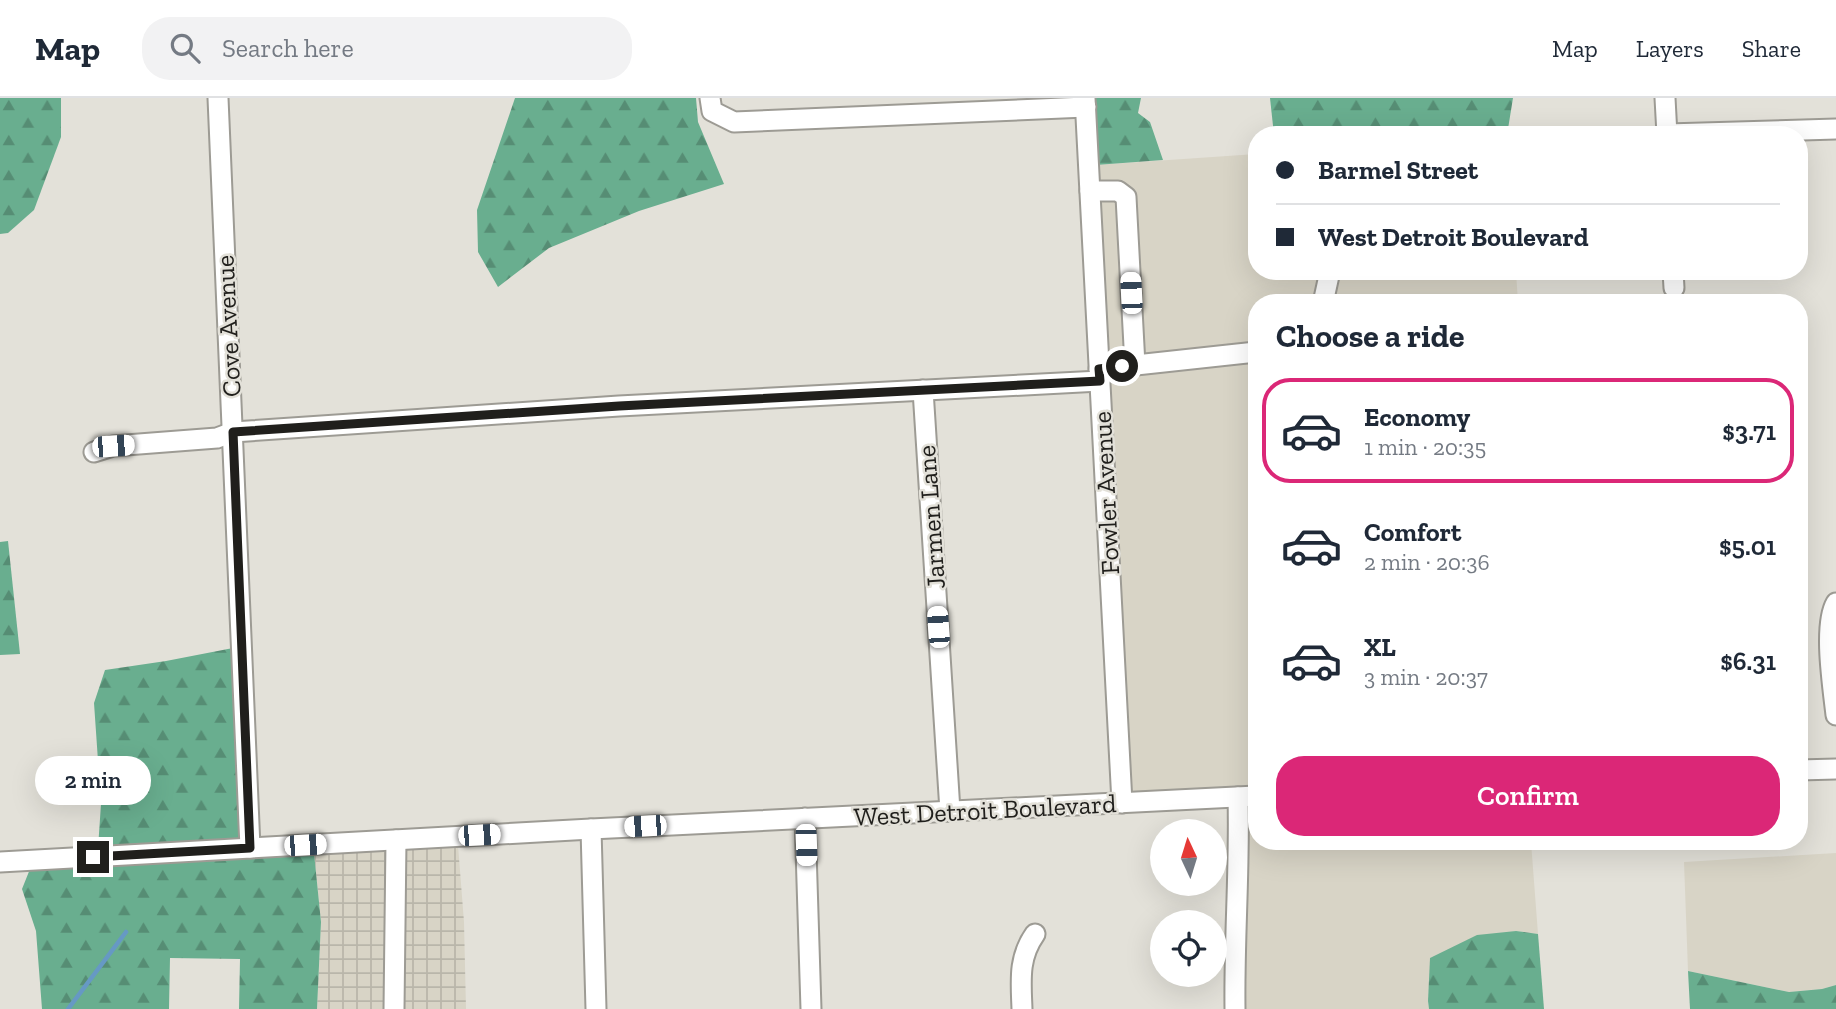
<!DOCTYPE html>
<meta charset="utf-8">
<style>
:root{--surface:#fff;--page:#f2f2f3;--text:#1f2937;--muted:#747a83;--line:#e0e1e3;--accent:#db2777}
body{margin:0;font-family:"Zilla Slab",serif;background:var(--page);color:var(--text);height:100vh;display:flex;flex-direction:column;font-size:26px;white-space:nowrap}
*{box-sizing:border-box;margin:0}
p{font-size:23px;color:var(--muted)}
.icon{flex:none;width:38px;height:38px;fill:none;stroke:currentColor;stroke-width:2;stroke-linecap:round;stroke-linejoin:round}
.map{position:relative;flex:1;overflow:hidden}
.side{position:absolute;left:1248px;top:196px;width:560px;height:556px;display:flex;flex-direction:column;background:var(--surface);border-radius:28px;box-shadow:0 7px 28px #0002}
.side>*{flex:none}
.top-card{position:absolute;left:1248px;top:28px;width:560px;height:154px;border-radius:28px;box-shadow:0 7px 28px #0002;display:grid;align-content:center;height:154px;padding:0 28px;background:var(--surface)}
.needle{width:46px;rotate:356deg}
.buttons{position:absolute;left:1150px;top:721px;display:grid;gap:14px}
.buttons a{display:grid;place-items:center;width:77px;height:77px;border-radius:50%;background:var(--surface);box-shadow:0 7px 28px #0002;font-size:35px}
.end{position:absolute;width:32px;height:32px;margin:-16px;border:9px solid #201f1c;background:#fff;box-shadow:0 0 0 4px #fff}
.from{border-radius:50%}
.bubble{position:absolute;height:49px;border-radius:24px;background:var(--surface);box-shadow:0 7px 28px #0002;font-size:23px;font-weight:600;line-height:49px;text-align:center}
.car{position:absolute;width:21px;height:42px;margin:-21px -10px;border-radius:9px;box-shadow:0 0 5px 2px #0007;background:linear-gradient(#fff 24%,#345 0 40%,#fff 0 76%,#345 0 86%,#fff 0)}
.top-card b{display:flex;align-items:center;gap:24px;height:66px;font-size:26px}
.top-card b+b{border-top:2px solid var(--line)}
.top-card i{width:18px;height:18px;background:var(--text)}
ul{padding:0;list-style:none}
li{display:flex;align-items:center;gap:21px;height:105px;margin:0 14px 10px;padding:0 14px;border:4px solid transparent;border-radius:28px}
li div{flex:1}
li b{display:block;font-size:26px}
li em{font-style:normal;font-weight:600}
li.on{border-color:var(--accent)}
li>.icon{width:63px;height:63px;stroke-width:1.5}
h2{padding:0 28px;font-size:32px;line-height:84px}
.cta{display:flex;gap:14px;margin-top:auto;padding:14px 28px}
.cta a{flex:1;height:80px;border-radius:28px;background:var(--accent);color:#fff;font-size:28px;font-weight:600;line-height:80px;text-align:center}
header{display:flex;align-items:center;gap:42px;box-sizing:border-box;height:98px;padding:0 35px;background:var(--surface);border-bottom:2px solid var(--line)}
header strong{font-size:33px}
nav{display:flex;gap:38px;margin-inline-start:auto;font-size:24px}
.search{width:490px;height:63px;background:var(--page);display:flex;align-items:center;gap:18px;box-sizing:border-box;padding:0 24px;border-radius:28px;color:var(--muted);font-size:26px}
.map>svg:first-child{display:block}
.built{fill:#d8d4c6}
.industrial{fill:url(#industrial-grid)}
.forest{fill:url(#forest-firs)}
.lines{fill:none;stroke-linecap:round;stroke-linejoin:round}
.stream{stroke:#6699c4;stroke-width:4.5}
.minor-casing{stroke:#9d9b94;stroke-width:23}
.minor{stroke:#fff;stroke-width:19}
.route{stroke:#201f1c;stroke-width:9}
.labels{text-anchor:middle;stroke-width:5;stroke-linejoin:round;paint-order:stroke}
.street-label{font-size:26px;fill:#201f1c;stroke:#e3e1d9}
</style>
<header>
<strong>Map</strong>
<div class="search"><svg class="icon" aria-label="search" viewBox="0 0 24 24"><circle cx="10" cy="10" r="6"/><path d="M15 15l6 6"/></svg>Search here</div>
<nav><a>Map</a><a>Layers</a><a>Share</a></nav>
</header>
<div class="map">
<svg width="1836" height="911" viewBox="0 0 1836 911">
<defs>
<pattern id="industrial-grid" width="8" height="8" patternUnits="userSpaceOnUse" patternTransform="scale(1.75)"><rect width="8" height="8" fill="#d8d4c6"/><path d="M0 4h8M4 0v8" fill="none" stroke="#b9b6aa"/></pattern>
<pattern id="forest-firs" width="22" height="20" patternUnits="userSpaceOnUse" patternTransform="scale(1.75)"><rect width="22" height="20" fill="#69ae8f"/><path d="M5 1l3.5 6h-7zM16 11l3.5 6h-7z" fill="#568d74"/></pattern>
</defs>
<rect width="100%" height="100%" fill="#e3e1d9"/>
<g class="built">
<path d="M1256,56V173H1516L1518,205H1256V690L1129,697L1096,67Z"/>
<path d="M1245,707H1256V744H1531L1538,836L1516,833L1431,860L1428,903L1429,911H1227Z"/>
<path d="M1836,755V887L1822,891L1789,894L1688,873L1684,764Z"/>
</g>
<path class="industrial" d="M458,747L464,824L466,911H271H317L321,824L314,755Z"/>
<g class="forest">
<path d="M0,0H61V39L34,112L8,135L0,136Z"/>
<path d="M515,0H696L698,24L724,86L639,113L549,150L498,189L478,154L477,112Z"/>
<path d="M1092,0H1141L1138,15L1150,24L1163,62L1096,67Z"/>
<path d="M1270,0H1513L1507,37H1274Z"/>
<path d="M8,443L20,556L0,557V444Z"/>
<path d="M233,550L242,743L98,750L101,706L94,605L105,572L166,563Z"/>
<path d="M314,755L321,824L317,911H239L240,861L170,860L169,911H42L36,833L22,791L30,771Z"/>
<path d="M1516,833L1538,836L1544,911H1429L1428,903L1430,860L1477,837Z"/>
<path d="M1688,873L1789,894L1822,891L1836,887V911H1690Z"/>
</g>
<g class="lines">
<path class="stream" d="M68,911L126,834"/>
<g class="minor-casing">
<g id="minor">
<path d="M218,0L250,750"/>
<path d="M710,0L712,13L734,24L1086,9"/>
<path d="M1085,0L1122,705"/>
<path d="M1665,0L1667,37"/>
<path d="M1667,36L1836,31"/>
<path d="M1090,93H1118L1126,99L1135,267"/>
<path d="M1673,173L1674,190"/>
<path d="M1323,205L1330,173"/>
<path d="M1099,271L1256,254"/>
<path d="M923,292L950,713"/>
<path d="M94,354L113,348L217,340L233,334L619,308L1100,283"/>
<path d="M1836,505C1823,527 1833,590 1836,617"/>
<path d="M1799,672L1836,671"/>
<path d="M805,720L811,911"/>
<path d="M591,731L596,911"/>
<path d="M0,764L591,731L1256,698"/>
<path d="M394,911L396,742"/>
<path d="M1022,911C1021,883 1018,860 1035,836"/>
<path d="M1235,911C1234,840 1240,770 1238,699"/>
</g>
</g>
<use href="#minor" class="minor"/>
</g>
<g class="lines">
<path class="route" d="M93,759L250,750L233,334L619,308L1100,283L1099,271L1122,268"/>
</g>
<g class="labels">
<g class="street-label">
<text transform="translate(228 228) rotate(-93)" y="9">Cove Avenue</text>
<text transform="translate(1106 395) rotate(-93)" y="9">Fowler Avenue</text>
<text transform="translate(931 419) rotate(-94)" y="9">Jarmen Lane</text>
<text transform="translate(985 712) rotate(-3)" y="9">West Detroit Boulevard</text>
</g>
</g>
</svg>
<div class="buttons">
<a><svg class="needle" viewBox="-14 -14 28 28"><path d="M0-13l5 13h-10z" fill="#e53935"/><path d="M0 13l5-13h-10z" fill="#747a83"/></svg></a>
<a><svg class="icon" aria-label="locate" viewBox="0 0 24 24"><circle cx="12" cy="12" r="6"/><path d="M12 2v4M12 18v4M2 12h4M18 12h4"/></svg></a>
</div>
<i class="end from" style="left:1122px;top:268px"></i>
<i class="end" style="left:93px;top:759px"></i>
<div class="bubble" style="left:35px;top:658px;width:116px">2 min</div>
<i class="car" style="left:1131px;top:195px;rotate:357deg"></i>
<i class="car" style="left:113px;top:348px;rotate:86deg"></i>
<i class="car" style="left:938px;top:529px;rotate:356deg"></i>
<i class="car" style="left:645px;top:728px;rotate:267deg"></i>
<i class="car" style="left:479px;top:737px;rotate:87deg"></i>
<i class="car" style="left:305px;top:747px;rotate:87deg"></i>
<i class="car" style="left:806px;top:747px;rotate:178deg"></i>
<div class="top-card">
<b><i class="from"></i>Barmel Street</b>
<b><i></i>West Detroit Boulevard</b>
</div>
<section class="side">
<h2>Choose a ride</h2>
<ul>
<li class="on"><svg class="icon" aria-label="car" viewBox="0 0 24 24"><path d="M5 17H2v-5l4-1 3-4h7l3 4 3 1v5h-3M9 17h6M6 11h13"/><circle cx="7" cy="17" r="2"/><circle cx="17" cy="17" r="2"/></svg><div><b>Economy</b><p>1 min · 20:35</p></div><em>$3.71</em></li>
<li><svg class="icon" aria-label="car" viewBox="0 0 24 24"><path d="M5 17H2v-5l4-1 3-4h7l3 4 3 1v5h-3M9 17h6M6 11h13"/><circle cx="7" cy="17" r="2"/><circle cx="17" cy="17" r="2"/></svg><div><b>Comfort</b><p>2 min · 20:36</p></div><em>$5.01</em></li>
<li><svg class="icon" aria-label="car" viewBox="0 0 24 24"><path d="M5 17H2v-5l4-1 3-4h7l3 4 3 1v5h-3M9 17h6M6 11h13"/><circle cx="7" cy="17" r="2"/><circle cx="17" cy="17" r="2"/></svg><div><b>XL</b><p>3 min · 20:37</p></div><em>$6.31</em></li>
</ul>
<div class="cta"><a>Confirm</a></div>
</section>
</div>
